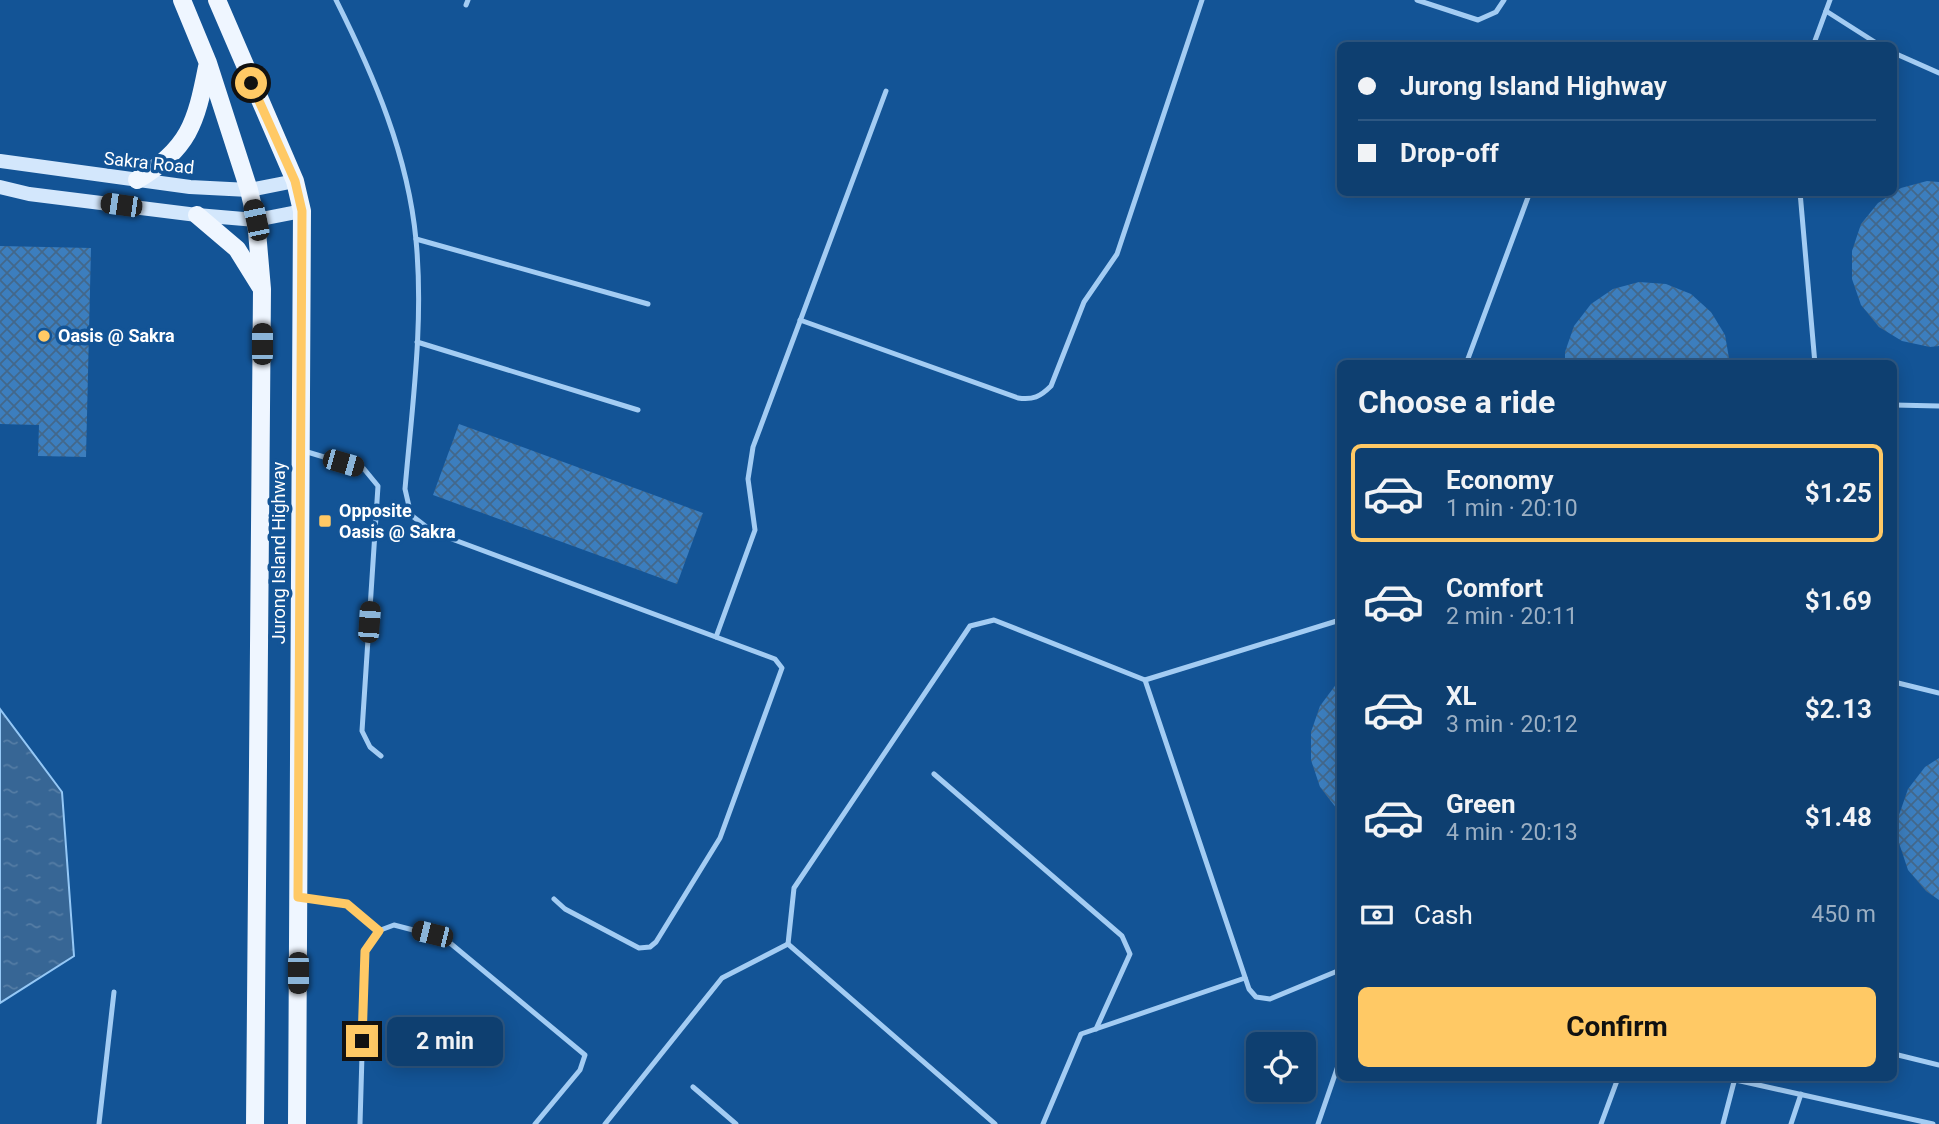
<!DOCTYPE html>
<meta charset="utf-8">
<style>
:root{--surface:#0e3f70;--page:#1c4a78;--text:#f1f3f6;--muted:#9bafc3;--line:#2e5883;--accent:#ffc965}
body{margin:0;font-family:Roboto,sans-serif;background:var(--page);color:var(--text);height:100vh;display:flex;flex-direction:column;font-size:26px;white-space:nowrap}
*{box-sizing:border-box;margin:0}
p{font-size:23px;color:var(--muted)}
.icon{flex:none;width:38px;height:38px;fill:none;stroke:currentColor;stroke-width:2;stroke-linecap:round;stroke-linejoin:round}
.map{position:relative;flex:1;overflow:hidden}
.details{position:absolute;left:1337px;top:360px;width:560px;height:721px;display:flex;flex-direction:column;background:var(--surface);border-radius:10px;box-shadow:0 4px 18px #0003,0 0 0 2px var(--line)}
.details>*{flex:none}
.hud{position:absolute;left:1337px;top:42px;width:560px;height:154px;border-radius:10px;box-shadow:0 4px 18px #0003,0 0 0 2px var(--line);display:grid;align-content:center;height:154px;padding:0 21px;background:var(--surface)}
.fabs{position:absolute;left:1246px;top:1032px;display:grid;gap:14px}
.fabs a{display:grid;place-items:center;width:70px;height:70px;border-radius:10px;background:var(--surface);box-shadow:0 4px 18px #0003,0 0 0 2px var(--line);font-size:35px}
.end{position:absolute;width:32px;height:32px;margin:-16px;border:9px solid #ffc965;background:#111;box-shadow:0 0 0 4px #111}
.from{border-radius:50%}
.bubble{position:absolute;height:49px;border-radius:10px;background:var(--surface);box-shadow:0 4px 18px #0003,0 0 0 2px var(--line);font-size:23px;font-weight:700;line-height:49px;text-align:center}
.car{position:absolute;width:21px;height:42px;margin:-21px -10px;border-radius:9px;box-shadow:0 0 5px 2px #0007;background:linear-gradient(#222 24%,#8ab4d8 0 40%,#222 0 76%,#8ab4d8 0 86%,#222 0)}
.hud b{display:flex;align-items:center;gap:24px;height:66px;font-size:26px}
.hud b+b{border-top:2px solid var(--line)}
.hud i{width:18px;height:18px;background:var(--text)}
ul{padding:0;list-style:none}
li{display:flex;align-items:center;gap:21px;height:98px;margin:0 14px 10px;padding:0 7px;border:4px solid transparent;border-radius:10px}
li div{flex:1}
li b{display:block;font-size:26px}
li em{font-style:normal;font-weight:700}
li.selected{border-color:var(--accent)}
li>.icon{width:63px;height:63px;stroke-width:1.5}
h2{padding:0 21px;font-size:32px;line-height:84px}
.pay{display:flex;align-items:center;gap:18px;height:77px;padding:0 21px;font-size:26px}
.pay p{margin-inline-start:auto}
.cta{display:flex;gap:14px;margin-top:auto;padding:14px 21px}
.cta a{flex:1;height:80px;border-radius:10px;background:var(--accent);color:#111;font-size:28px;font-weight:700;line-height:80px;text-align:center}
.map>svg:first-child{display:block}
.water{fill:url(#water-ripples);stroke:#95c8f6;stroke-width:2}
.building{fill:url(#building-cross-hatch)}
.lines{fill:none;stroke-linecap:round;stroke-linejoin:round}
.lane{stroke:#a3ccf3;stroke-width:5}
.secondary{stroke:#d3e7fc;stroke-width:14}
.primary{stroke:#eff6ff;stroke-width:18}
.route{stroke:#ffc965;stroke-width:9}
.poi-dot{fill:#ffc965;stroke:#135496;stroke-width:2.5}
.labels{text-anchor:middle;stroke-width:7;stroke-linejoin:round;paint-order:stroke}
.street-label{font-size:18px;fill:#fff;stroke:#135496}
.poi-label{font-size:18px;font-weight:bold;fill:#fff;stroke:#135496;text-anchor:start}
</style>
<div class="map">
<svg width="1939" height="1124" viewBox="0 0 1939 1124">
<defs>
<pattern id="water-ripples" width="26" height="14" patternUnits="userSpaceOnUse" patternTransform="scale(1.75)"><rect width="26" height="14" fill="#376695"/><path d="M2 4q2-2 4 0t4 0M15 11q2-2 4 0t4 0" fill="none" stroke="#557da5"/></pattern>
<pattern id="building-cross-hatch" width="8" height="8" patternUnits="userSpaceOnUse" patternTransform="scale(1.75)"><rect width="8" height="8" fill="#3c7ebe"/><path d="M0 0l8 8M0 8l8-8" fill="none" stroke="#43688b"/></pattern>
</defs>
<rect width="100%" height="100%" fill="#135496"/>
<path class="water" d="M0,709L62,792L74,956L0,1003Z"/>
<g class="building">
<path d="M1927,181L1939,182V346L1930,347L1902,341L1879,327L1861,305L1852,279V251L1861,224L1878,203L1901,188Z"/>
<path d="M0,246L91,248L86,457L38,456L39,425L0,424Z"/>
<path d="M1639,282L1666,284L1691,294L1711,312L1725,335L1730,364H1565V352L1574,326L1591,304L1613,289Z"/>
<path d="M459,424L703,513L677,584L433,495Z"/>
<path d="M1340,679V813L1320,787L1311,760V732L1320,706Z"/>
<path d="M1939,758V900L1926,891L1908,870L1899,843V815L1908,789L1925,767Z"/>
</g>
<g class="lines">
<g class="lane">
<path d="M336,0C374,76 408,155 416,240C424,323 412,407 405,489L411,515L433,532L775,659L782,668L720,838L656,942L650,947L639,948L565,909L554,899"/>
<path d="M1417,0L1478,20L1496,12L1504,0"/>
<path d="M466,5L468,0"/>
<path d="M1826,11L1881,46"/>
<path d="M1813,46L1830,0"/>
<path d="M1894,53L1939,73"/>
<path d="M1800,192L1815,364"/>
<path d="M416,239L648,304"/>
<path d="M800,320L1018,398C1033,400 1040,397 1051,386L1084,302L1117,254L1202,0"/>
<path d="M417,342L638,410"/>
<path d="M1466,364L1530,192"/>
<path d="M1894,405L1939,406"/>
<path d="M304,451L364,469L378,486L362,731L370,747L381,756"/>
<path d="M716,637L755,530L748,479L753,447L886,91"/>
<path d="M1145,680L1249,989L1256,997L1270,999L1340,970"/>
<path d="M1894,682L1939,693"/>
<path d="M934,774L1122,936L1130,954L1096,1029"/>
<path d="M301,898L347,904L378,931"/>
<path d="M788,944L794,888L970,626L994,620L1145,680L1340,620"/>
<path d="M788,944L995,1124"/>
<path d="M1894,1054L1939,1065"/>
<path d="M1727,1078L1933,1124"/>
<path d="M693,1087L736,1124"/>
<path d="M99,1124L114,992"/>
<path d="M360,1124L365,951L378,931L394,925L444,938L585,1055L580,1070L535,1124"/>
<path d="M605,1124L722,978L788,944"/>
<path d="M1043,1124L1081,1034L1245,978"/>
<path d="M1318,1124L1340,1060"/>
<path d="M1601,1124L1618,1078"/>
<path d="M1723,1124L1735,1078"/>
<path d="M1791,1124L1801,1094"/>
</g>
<g class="secondary">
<path d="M0,161L190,187L249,190L295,181"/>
<path d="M0,187L29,194L197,215L256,220L302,211"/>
</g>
<g class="primary">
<path d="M182,0L208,63L249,190L256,220L262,289L255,1124"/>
<path d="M217,0L295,181L302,211L297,1124"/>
<path d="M137,180C189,149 196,123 207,67"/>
<path d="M197,215L237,249L260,286"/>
</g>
</g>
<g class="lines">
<path class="route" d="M251,83L295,181L302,211L298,897L347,904L379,931L365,951L362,1041"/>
</g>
<g class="poi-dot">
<circle cx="44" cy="336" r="7"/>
<rect x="318" y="514" width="14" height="14" rx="3.5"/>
</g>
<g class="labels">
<g class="street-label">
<text transform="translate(149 163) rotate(6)" y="6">Sakra Road</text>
<text transform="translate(279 553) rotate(-90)" y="6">Jurong Island Highway</text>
</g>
<g class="poi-label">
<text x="58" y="342">Oasis @ Sakra</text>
<text x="339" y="517">Opposite<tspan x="339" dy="21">Oasis @ Sakra</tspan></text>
</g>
</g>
</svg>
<div class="fabs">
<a><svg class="icon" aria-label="locate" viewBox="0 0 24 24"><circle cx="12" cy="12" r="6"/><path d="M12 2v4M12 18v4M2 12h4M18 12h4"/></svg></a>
</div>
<i class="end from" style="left:251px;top:83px"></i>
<i class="end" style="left:362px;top:1041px"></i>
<div class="bubble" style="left:387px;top:1017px;width:116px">2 min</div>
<i class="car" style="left:121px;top:205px;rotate:278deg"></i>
<i class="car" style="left:256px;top:220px;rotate:348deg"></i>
<i class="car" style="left:262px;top:344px;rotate:0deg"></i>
<i class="car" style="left:343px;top:463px;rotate:106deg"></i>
<i class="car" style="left:369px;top:622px;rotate:4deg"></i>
<i class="car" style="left:432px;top:934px;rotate:284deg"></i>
<i class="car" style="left:298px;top:973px;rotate:180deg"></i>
<div class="hud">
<b><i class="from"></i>Jurong Island Highway</b>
<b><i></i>Drop-off</b>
</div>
<section class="details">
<h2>Choose a ride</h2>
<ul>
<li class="selected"><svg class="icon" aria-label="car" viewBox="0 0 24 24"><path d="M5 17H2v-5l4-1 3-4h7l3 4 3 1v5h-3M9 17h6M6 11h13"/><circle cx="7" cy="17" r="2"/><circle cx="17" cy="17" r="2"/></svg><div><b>Economy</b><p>1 min · 20:10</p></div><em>$1.25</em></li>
<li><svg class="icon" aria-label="car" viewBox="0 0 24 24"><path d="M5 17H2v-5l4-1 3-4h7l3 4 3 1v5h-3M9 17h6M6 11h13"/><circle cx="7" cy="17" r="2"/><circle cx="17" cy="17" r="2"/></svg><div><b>Comfort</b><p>2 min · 20:11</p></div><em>$1.69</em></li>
<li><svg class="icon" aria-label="car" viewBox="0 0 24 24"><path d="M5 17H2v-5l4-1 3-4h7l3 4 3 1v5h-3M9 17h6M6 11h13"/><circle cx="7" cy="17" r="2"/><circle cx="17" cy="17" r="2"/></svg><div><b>XL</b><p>3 min · 20:12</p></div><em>$2.13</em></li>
<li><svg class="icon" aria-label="car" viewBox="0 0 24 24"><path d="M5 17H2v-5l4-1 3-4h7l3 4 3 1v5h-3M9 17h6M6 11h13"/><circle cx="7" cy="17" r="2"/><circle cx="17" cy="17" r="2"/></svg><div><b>Green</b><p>4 min · 20:13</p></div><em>$1.48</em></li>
</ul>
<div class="pay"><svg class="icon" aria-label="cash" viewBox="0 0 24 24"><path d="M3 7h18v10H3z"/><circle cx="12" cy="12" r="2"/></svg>Cash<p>450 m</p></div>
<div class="cta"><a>Confirm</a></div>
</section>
</div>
